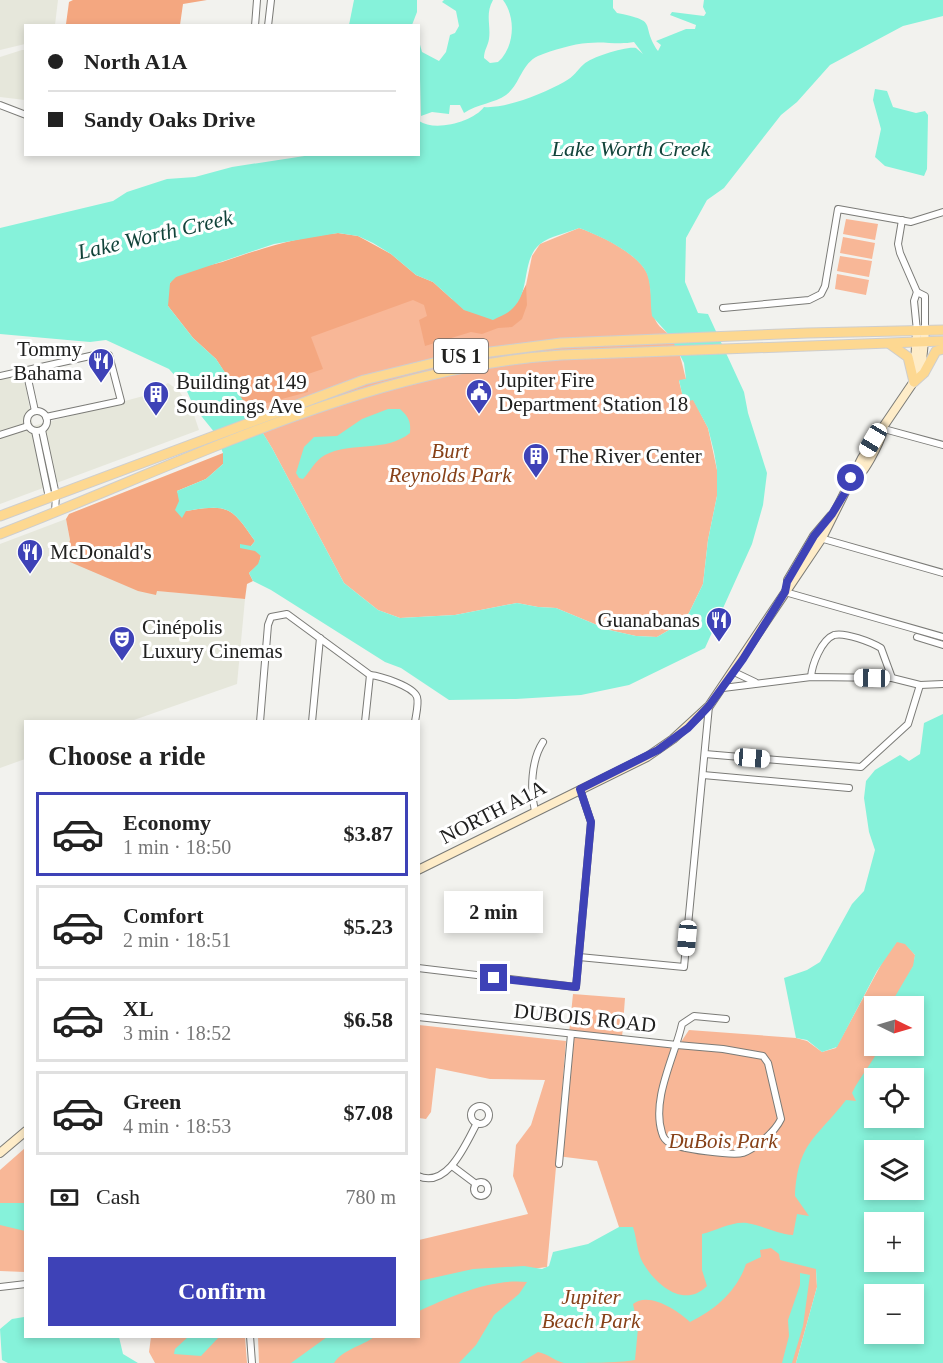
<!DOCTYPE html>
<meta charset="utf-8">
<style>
:root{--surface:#fff;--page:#f6f6f6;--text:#222;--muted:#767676;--line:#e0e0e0;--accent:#3e42b7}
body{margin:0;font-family:Georgia,serif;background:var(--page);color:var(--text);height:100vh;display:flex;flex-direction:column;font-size:22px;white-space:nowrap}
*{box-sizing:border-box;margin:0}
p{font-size:20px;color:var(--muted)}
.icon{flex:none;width:33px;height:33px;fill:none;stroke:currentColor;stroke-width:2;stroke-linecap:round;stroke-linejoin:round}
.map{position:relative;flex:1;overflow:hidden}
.panel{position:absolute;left:24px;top:720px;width:396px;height:618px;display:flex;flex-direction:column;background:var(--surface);border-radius:0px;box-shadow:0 3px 9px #0003}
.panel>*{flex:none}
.hud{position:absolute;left:24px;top:24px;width:396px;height:132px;border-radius:0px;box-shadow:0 3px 9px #0003;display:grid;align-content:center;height:132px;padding:0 24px;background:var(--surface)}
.needle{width:39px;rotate:95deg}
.controls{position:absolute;left:864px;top:996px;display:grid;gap:12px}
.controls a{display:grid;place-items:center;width:60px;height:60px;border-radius:0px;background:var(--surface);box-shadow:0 3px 9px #0003;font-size:30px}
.end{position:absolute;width:27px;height:27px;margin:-14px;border:8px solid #3e42b7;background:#fff;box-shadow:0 0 0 3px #fff}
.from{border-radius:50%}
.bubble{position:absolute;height:42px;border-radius:0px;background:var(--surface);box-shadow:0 3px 9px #0003;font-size:20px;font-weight:800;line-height:42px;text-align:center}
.car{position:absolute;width:18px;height:36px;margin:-18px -9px;border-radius:8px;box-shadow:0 0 4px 2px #0007;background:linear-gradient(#fff 24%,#345 0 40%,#fff 0 76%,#345 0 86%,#fff 0)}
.hud b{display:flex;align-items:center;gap:21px;height:57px;font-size:22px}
.hud b+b{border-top:2px solid var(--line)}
.hud i{width:15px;height:15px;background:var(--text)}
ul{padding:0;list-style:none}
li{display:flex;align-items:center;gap:18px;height:84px;margin:0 12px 9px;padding:0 12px;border:3px solid var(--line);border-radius:0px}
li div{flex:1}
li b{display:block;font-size:22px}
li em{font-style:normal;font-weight:800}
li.on{border-color:var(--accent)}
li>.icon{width:54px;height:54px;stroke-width:1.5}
h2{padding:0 24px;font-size:27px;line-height:72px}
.pay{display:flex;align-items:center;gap:15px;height:66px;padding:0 24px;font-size:22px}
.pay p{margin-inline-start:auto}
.primary-button{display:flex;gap:12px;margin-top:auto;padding:12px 24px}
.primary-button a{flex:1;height:69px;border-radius:0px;background:var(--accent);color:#fff;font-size:24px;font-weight:800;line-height:69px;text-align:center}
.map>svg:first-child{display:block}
.built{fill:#e6e7db}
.green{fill:#f8b797}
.forest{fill:#f4a780}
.water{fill:#86f2da;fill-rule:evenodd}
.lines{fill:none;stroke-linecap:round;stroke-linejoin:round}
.street-casing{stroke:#7b7b77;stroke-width:8}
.secondary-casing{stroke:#7b7b77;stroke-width:10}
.primary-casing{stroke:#cecece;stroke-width:11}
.street{stroke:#fff;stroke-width:6}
.secondary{stroke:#feecc8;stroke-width:8}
.primary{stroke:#fdd891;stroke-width:9}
.route{stroke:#3e42b7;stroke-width:8}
.labels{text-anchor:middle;stroke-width:6;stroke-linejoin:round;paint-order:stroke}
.shield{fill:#fff;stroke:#646463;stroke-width:1.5}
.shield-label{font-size:20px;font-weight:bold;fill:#212120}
.poi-label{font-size:21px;fill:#212120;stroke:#fff;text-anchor:start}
.park-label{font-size:21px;font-style:italic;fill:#874118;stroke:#fff}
.street-label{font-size:21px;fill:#212120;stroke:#fff}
.water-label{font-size:22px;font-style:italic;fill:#12433a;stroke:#fff}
</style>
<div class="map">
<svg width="943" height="1363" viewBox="0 0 943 1363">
<rect width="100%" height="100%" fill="#f2f2ee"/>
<g class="built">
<path d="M0,0H58L55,25L26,26L25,44L0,50Z"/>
<path d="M22,50H25V100L0,97V57Z"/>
<path d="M22,367L33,426L147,395L168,383L179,391L193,412L199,430L0,504V373Z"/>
<path d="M66,519L70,540L65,555L148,590L245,599L237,684L131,721L26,722L25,759L0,768V544Z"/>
</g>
<g class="green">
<path d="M846,219L878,224L875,240L843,234Z"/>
<path d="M579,228C600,235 637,253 647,273C654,289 648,307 657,323C660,328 666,331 670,336C680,349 682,364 686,379L679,381L684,401L693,399L708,428L717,470V496L708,540L703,584L689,613L676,626L657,637L636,636L609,630L556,608L538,607L517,603L455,615L400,618L378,610L344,583L272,448L170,283L517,303L526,285L532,256L540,244Z"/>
<path d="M843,237L875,243L872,259L840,253Z"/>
<path d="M840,256L872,261L869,277L837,271Z"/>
<path d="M837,274L869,280L866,295L835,289Z"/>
<path d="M897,941L905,943L915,955L914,965L891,1006H874V1046H883L857,1101L816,1269L817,1287L796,1363H259L258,1337L418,1336L419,1289L549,1270L620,1230L597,1161L557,1156L547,1267L419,1283V1240L528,1214L513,1176L516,1145L531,1125L545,1080L490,1079L436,1068L431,1112L426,1119L419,1118V1025L566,1041L557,1153L573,994L625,998L622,1038L681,1042L689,1030L796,1038L807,1041L822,1052L836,1048L883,961Z"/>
<path d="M25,1148V1272L0,1271V1170Z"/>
<path d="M151,1337H245L247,1363H155L149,1352Z"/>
</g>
<g class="forest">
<path d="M73,0H207L183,4L180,25L66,24L69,2Z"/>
<path d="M338,233L358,236L391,254L416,275L433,282L464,310L478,314L517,303L526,285L527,305L522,319L512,327L498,328L482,334L471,332L425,346L419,320L427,316L424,305L413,300L311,337L323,369L308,374V392L248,408L216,359L193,338L168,306C168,299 166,289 170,283C177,269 212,266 225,261C263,248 298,237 338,233Z"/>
<path d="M223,453V464L206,479L177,491L186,511C228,504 231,506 255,541L251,546L261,555L259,564L249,573L253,581L247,584L245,599L157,591L156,595L138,591L70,562L65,556L70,540L66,519L69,514Z"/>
</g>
<g class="water">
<path d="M354,0H417V12L412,25H349Z"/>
<path d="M444,0H493C485,14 491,25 489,39C488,46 484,50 484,58L490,63L498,62C515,47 516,17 503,0H613V8L617,13C661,22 639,23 658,51L661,45L656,41L686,29H695L696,25L670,15L672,12L704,16L706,13L703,7L704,0H943V16L903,26L830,65L797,102L781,115L724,188L707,200L686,238L685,282L698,313L708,314L744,392L748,413L767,473L763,505L752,544L705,648L629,685L581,695L516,699L449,700L401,668L385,662L271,590L253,581L249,573L258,564L261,556L255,551L240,548V544L251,546L255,541C231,506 228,504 186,511L182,518L175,510L179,501L177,491L206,479L223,464V453L215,433L194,407L185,387L169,369L106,340L90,342L0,334V228L113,201L127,192L167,179L195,177L232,167L311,155L418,154L419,121C435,132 473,122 484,107C506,109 544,93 564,82C575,76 576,71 584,64C592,57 626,46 636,48L643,54L634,42C619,45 603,41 588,43C573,44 553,50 538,56C521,64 520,85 506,95C495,103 477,104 464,113L460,105H450L449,114L432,112L421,116L419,41L422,52L439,61L446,52L450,35L455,33L459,26L456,11L442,2ZM579,228C599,235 639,254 647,274C652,288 650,302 652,316L670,336L684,363L686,379L679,380L684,402L693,400L708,428L714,452L717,470V496L708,540L703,584L689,613L676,626L657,637L636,636L609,630L556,608L538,607L517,603L455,615L400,618L378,610L344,583L272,448L236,389L216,359L193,338L168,306L170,283L176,277L274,244L338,233L358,236L373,243L391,254L416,275L433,282L464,310L493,320C500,316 508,314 513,308C531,291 521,260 540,244C550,236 567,233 579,228Z"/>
<path d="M875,89L887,91L893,107L916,113L925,111L928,115L927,169L924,176L885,166L875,157L881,129L873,100Z"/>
<path d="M388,409H400C409,417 411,422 410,433C385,453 352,441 325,455C315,460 310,472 303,479L299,478L296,473L304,447L314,437L337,436L362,419Z"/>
<path d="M943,714V1363H796L817,1287L816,1269L780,1260L779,1254L771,1248L760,1250L761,1257L746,1264C737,1291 715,1310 690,1322C678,1310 648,1291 633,1304L638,1328L635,1360C618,1363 580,1363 564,1363C555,1361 548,1354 538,1352L520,1363H459L476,1345L494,1315L519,1294L527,1282C492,1278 449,1297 419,1311V1281L473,1269L524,1266L542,1269L549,1266L553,1252L588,1244L619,1227H633C637,1239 637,1253 643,1263C656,1285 684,1309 707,1286L702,1270V1234C716,1231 732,1221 747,1223C764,1226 777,1234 793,1235L797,1214L809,1216L795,1196C798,1142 816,1139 846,1100L856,1101L852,1093C860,1076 873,1063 880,1046H914V1006H886L890,1005L913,966L915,955L905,944L897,942L877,971L837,1047L822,1052L807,1040L796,1038L784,978L807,970L820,962L852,904L864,891L875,850L869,832L864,798L866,781L875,770L900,755L909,761L920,754L924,723ZM874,1078H914V1118H874ZM874,1150H914V1190H874ZM874,1222H914V1262H874ZM874,1294H914V1334H874Z"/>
<path d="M0,1203H25V1231L0,1225Z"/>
<path d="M800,1273L810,1275L803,1326L792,1363H782L789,1336L788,1320L800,1285Z"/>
<path d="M24,1317L26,1336L119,1337L123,1354L138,1363H8L2,1360L0,1329L12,1319Z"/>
<path d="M189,1336H219V1337L201,1356L174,1354L175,1349Z"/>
<path d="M327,1337V1336L374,1337C362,1346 342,1350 334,1363H291Z"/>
</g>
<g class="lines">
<g class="street-casing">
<g id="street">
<path d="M255,26L257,0"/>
<path d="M268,26L271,0"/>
<path d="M0,105L26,115"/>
<path d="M902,220L898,244L900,253L917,292L925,296V331"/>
<path d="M723,308L809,300L821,294L825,286L838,209L911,222L943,212"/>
<path d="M917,331L914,301L917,292"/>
<path d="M26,370L35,411"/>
<path d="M0,376L99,354L109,355L121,401L46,417"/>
<circle cx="37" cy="421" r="10"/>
<path d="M884,429L943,445"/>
<path d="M42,430L56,495L55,512"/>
<path d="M35,431L49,498"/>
<path d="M0,435L28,426"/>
<path d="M820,538L943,573"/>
<path d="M785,592L943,637"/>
<path d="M917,637L943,645"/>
<path d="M734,672L755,682"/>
<path d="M811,677C812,665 821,640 834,635C845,632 871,642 881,648L892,678"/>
<path d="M723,688L811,677L892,678L920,685L943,684"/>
<path d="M260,722L268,625L271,617L287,614L370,675C380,676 413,686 417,697C419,704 416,714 415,722"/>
<path d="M312,722L320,638"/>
<path d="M365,722L370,675"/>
<path d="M705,754L861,767L908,724L920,685"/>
<path d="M703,775L849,788"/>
<path d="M535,811C530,791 531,760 543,742"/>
<path d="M579,957L684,967L709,706"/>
<path d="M418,968L576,987L591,822L580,789"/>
<path d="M418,1017L677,1045L723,1049L763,1056L768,1063L781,1119C775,1132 756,1148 743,1153C733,1156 680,1149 670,1143C666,1141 663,1137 662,1133C651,1099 675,1056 682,1024L694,1016L726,1019"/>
<circle cx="480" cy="1115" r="9"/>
<path d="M559,1164L571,1034"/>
<path d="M452,1166L476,1184"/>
<path d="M418,1176C448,1189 466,1143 477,1123"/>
<circle cx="481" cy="1189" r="7"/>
<path d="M0,1287L26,1284"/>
<path d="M250,1336L252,1363"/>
</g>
</g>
<g class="secondary-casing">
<g id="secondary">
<path d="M914,378L917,331"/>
<path d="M852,481C863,477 880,442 883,430"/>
<path d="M788,580L814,536L831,516"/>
<path d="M418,870L647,757L673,739L709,706L822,538L862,458L921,371L925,331"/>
<path d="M0,1153L26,1131"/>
</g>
</g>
<g class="primary-casing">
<g id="primary">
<path d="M890,344L908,357L914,382"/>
<path d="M914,382L924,373L936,351L943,349"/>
<path d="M0,516L364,380L466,355L561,343L807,333L943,330"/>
<path d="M0,534C182,464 365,368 561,355L943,341"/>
</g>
</g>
<use href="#street" class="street"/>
<use href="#secondary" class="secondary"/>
<use href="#primary" class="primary"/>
</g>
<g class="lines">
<path class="route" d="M494,978L576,987L591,822L580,789L658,750L688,728L709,706L743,659L785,592L787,582L814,536L832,514L852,481L851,478"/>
</g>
<defs>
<g id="restaurant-pin" transform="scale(1.35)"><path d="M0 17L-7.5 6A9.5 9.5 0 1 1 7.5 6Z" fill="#3e42b7" stroke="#fff"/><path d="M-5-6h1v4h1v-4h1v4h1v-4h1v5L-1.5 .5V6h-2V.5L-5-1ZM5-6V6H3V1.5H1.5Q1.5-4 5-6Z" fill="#fff"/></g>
<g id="civic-pin" transform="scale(1.35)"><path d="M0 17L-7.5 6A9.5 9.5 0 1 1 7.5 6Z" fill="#3e42b7" stroke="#fff"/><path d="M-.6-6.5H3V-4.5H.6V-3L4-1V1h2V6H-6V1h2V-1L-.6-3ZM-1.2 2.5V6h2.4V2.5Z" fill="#fff"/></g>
<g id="building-pin" transform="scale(1.35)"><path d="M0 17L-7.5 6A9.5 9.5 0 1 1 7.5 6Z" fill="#3e42b7" stroke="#fff"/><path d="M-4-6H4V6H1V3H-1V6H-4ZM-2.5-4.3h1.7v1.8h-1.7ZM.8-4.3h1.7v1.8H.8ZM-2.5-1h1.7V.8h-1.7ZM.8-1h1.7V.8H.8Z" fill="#fff"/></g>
<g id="theatre-pin" transform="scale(1.35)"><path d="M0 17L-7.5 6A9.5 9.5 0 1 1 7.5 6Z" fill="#3e42b7" stroke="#fff"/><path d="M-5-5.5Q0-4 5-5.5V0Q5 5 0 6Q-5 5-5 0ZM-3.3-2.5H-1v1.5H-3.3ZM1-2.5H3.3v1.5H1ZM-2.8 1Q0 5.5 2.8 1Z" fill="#fff"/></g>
</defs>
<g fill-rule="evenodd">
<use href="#restaurant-pin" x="101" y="361"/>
<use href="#civic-pin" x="479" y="392"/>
<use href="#building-pin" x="156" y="394"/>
<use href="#building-pin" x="536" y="456"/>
<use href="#restaurant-pin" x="30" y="552"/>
<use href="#restaurant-pin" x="719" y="620"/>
<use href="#theatre-pin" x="122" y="639"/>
</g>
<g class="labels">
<rect class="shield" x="434" y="339" width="54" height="34" rx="4.5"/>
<g class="shield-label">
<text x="461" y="363">US 1</text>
</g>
<g class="poi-label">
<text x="82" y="356" text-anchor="end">Tommy<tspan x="82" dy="24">Bahama</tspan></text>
<text x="498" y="387">Jupiter Fire<tspan x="498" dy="24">Department Station 18</tspan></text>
<text x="176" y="389">Building at 149<tspan x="176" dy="24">Soundings Ave</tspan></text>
<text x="556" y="463">The River Center</text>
<text x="50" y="559">McDonald's</text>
<text x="700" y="627" text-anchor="end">Guanabanas</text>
<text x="142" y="634">Cinépolis<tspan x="142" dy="24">Luxury Cinemas</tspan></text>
</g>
<g class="park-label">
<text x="450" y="458">Burt<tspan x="450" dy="24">Reynolds Park</tspan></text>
<text x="723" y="1148">DuBois Park</text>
<text x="591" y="1304">Jupiter<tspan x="591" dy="24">Beach Park</tspan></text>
</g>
<g class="street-label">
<text transform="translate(493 812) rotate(-27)" y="7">NORTH A1A</text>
<text transform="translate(585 1018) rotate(6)" y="7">DUBOIS ROAD</text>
</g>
<g class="water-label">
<text x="631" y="156">Lake Worth Creek</text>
<text transform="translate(155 234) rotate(-13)" y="8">Lake Worth Creek</text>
</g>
</g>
</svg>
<div class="controls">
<a><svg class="needle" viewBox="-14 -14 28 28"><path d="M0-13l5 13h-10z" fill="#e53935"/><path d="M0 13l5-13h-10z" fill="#767676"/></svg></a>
<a><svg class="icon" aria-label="locate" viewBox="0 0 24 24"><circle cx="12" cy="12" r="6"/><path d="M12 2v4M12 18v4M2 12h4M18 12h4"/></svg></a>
<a><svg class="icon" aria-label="layers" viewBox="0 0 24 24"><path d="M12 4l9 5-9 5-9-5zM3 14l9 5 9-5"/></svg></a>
<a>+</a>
<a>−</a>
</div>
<i class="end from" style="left:851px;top:478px"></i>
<i class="end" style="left:494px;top:978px"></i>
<div class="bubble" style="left:444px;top:891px;width:99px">2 min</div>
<i class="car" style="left:873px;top:440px;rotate:211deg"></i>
<i class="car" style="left:872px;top:678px;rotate:271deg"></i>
<i class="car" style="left:752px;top:758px;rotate:95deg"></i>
<i class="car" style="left:687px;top:938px;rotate:185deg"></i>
<div class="hud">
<b><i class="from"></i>North A1A</b>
<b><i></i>Sandy Oaks Drive</b>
</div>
<section class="panel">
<h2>Choose a ride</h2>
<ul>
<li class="on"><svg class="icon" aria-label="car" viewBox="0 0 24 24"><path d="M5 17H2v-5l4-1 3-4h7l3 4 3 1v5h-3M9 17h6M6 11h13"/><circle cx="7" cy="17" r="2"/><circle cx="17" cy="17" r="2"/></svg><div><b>Economy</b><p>1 min · 18:50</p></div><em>$3.87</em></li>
<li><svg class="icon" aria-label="car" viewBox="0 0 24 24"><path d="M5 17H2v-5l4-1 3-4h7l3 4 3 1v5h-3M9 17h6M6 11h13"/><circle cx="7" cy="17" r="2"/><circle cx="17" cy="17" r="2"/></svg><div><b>Comfort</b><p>2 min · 18:51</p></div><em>$5.23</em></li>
<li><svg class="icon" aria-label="car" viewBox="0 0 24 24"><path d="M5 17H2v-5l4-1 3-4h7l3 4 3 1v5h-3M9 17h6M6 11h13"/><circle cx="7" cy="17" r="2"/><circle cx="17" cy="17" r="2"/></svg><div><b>XL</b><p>3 min · 18:52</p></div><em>$6.58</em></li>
<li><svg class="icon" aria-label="car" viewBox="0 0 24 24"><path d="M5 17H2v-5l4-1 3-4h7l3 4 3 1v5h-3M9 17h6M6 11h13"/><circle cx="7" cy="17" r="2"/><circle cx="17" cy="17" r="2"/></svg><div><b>Green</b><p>4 min · 18:53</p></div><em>$7.08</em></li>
</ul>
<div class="pay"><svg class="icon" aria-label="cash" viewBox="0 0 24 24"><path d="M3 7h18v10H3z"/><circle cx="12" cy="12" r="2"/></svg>Cash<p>780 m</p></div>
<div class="primary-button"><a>Confirm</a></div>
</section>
</div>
